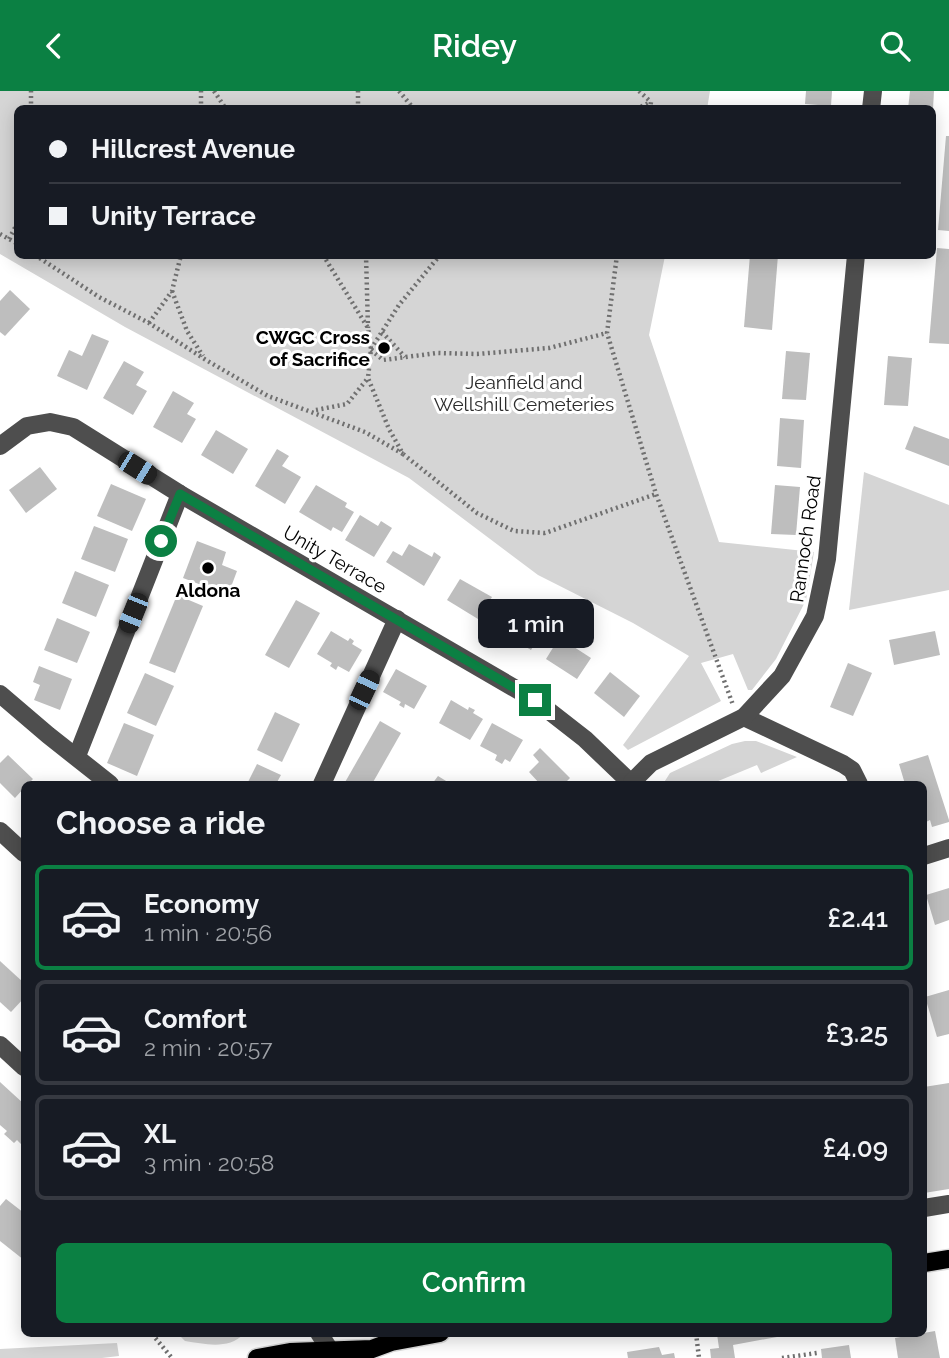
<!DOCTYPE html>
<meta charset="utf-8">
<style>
:root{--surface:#171b24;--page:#242831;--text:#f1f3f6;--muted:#9ea1a6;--line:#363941;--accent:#0b8043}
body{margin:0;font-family:Raleway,sans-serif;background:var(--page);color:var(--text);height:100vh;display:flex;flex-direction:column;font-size:26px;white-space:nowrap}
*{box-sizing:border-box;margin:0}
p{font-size:23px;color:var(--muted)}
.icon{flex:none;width:38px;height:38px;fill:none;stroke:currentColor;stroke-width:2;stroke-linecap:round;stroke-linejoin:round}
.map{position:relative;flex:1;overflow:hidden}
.panel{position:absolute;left:21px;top:690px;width:906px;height:556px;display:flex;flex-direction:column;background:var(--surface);border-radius:10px;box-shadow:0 4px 18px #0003}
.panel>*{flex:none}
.hud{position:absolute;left:14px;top:14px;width:922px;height:154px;border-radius:10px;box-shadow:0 4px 18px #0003;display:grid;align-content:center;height:154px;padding:0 35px;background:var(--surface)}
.end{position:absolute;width:32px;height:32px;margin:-16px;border:9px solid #0b8043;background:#fff;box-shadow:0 0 0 4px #fff}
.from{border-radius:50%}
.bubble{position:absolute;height:49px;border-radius:10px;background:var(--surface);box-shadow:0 4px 18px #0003;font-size:23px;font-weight:600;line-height:49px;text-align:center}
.car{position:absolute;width:21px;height:42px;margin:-21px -10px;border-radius:9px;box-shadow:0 0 5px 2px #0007;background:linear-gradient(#222 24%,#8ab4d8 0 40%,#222 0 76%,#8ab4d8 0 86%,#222 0)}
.hud b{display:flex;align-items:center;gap:24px;height:66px;font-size:26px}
.hud b+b{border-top:2px solid var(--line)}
.hud i{width:18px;height:18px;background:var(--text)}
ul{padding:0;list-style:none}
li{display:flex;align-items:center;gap:21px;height:105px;margin:0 14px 10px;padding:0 21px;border:4px solid var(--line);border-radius:10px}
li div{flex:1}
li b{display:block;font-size:26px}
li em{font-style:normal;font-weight:600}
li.active{border-color:var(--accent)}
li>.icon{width:63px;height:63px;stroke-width:1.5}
h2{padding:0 35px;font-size:32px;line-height:84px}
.primary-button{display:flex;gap:14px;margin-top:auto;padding:14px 35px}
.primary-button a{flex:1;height:80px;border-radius:10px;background:var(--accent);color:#fff;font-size:28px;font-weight:600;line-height:80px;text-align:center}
header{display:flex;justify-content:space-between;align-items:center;height:91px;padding:0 35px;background:var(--accent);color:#fff;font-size:32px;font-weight:600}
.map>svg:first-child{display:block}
.green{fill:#d5d5d5}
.building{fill:#bebebe}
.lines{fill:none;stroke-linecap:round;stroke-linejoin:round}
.major-casing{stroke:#dbdbdb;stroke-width:21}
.path{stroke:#707070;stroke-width:4.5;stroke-dasharray:2 3.5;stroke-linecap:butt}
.minor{stroke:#4e4e4e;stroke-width:18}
.major{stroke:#000;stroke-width:18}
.route{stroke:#0b8043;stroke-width:9}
.poi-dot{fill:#000;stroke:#fff;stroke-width:2.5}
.labels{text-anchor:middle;stroke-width:6;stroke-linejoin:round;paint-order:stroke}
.poi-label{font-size:19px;font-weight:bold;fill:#000;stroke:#fff;text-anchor:end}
.park-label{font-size:19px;fill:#2c2c2c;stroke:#fff}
.street-label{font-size:19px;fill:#000;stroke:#fff}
</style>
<header><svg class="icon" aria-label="back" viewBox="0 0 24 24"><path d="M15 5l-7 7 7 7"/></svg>Ridey<svg class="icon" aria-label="search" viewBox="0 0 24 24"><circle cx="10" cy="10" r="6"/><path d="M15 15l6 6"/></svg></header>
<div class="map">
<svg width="949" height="1267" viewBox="0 0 949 1267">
<rect width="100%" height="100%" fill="#fff"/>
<g class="green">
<path d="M0,0H710L707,18H18V164L665,165L649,244L719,451L814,461L806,509L776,568L752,599H748L733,563L701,572L721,610L628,659L623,654L689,565L633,532L538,484L409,387L125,236L0,163Z"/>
<path d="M864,381L949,414V499L849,519Z"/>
<path d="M745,650H756L797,666L761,682L757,674L711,693H663L670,682L732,653Z"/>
<path d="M178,1243H244C228,1259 205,1253 185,1250Z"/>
<path d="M117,1252L119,1265L102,1267H0V1258Z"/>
</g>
<g class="building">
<path d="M806,0H832L831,15L805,13Z"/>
<path d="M910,0H934L933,18H908Z"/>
<path d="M946,45H949V140L938,139Z"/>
<path d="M937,157L949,158V253L929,252Z"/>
<path d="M750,164H778L772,239L744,236Z"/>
<path d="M10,199L30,218L5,245L0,241V210Z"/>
<path d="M92,243L109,250L87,299L57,285L69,259L82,265Z"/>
<path d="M786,260L810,262L806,309L782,308Z"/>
<path d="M888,265L912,267L908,315L884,314Z"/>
<path d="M124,270L144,281L136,294L147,300L133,324L103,307Z"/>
<path d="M173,300L194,312L187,323L196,328L182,352L153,336Z"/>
<path d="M780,327L804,329L801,377L777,375Z"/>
<path d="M914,335L949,348V375L905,358Z"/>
<path d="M216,339L248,358L233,383L201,364Z"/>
<path d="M277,358L289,365L282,375L301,386L285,413L255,395Z"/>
<path d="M40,376L57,398L26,422L9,399Z"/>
<path d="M111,393L146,408L132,440L97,425Z"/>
<path d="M316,394L347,412L345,416L354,421L342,441L333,436L331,440L299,421Z"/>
<path d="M775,394L800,396L796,444L771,443Z"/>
<path d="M360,424L378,435L381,430L392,437L374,466L345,449Z"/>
<path d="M94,435L128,448L115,481L81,468Z"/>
<path d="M197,450L226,461L222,474L237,480L228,504L183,487Z"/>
<path d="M409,453L432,466L434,461L441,466L424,495L386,471L393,460L402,465Z"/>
<path d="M75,480L109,494L96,526L62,512Z"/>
<path d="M460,488L492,506L478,528L447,509Z"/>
<path d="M177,504L203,515L175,582L149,572Z"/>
<path d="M296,509L320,522L289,577L265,564Z"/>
<path d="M512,510L524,517L521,522L545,536L531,559L491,535L505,513L509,515Z"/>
<path d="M57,527L90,541L77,572L44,559Z"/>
<path d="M331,540L348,550L350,547L354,550L352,553L362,559L349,581L338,575L336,579L330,575L332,572L317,563Z"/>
<path d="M935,540L940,564L894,574L889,549Z"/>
<path d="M569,546L578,551L574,556L591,567L577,588L546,568L559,547L566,551Z"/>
<path d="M848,572L872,582L853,625L830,616Z"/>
<path d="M39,575L72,588L60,619L34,609L40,594L33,591Z"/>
<path d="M396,578L427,595L414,618L405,613L404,617L399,614L401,611L383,601Z"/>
<path d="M610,581L640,605L624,626L594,602Z"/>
<path d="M145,582L174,595L156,635L127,622Z"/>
<path d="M451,609L468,619L469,616L475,619L473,622L483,628L470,649L439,632Z"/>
<path d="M275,621L300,633L282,671L257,659Z"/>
<path d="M380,630L401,642L372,693H344Z"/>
<path d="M124,632L154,644L137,685L107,672Z"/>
<path d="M492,632L523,649L510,671L505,668L502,673L495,669L497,664L480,655Z"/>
<path d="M540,657L570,687L564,693H540L529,681L539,671L533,664Z"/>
<path d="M8,664L33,688L28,693H24V697L15,707L0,692V672Z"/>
<path d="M928,664L949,729V731L932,736L930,729L924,732V693H905L899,673Z"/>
<path d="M257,673L281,684L276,693H247Z"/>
<path d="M438,685L451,693H432Z"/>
<path d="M949,797V829L935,834L926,804Z"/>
<path d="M0,870L24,892V907L11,921L0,911Z"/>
<path d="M949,899V943L937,946L925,906Z"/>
<path d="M0,991L24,1013V1056L17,1049L14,1052L4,1043L7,1040L0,1034Z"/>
<path d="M949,992V1098L924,1102V996Z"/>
<path d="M6,1108L24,1122V1169L0,1150V1115Z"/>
<path d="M935,1240L940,1267H898L895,1247Z"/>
<path d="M799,1242L733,1254L735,1267H711L710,1258L719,1257L717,1243Z"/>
<path d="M849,1254L851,1267H822L821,1258Z"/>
<path d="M659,1256L662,1264L674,1262L675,1267H628L627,1261Z"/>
</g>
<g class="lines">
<g class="major-casing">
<g id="major">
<path d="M924,1172L949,1168"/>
<path d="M257,1267L290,1261L372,1258L391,1251L440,1242"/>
</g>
</g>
<g class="path">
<path d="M214,0L226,18"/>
<path d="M399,0L414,18"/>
<path d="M639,0L651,11L650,18"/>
<path d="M31,18V0"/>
<path d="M201,18V0"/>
<path d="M358,18V0"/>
<path d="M636,18L651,11"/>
<path d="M0,143L18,153"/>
<path d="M9,148L18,131"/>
<path d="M35,164L99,206L149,232L206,269L268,305L365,341L403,363"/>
<path d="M323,164L368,237L371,258L368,287L389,338L403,363L477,422L514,440L545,442L656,403"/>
<path d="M366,164L368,237"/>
<path d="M617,164L607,242L656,403L733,614"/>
<path d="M172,200L187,240L203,265"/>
<path d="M149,232L172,200L181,164"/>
<path d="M382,241L405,266"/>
<path d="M371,258L399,214L440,164"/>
<path d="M371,259L383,269L437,262L477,263L549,257L607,242"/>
<path d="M316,319L347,313L368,287"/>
<path d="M696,1242L699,1267"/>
<path d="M152,1243L172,1267"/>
<path d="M782,1267L817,1262"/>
</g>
<g class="minor">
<path d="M871,18L873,0"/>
<path d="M0,355L27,335L50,331L73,336L180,403L535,609L585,648L632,693"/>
<path d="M0,603L48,644L110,693"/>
<path d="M744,626L843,673L852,679L859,693"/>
<path d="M77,665L180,403"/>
<path d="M632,691L651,672L744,626L782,585L815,525L827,468L856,164"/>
<path d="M322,693L397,528"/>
<path d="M0,740L24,762"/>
<path d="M924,765L949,757"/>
<path d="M0,954L24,976"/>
<path d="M924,1117L949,1113"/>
<path d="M319,1242L335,1267"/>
</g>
<use href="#major" class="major"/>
</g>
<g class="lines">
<path class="route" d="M161,450L180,403L535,609"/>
</g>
<g class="poi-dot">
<circle cx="384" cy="257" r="7"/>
<circle cx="208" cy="477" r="7"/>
</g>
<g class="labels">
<g class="poi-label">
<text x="370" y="253">CWGC Cross<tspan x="370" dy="22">of Sacrifice</tspan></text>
<text x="208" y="506" text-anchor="middle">Aldona</text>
</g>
<g class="park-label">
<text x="524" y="298">Jeanfield and<tspan x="524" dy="22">Wellshill Cemeteries</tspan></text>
</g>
<g class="street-label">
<text transform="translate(805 448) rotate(-82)" y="7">Rannoch Road</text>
<text transform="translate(335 468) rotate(30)" y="7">Unity Terrace</text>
</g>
</g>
</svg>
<i class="end from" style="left:161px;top:450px"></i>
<i class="end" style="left:535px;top:609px"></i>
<div class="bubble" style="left:478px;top:508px;width:116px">1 min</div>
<i class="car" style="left:137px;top:377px;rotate:122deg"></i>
<i class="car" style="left:133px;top:522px;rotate:202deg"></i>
<i class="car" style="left:364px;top:599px;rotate:25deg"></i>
<div class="hud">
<b><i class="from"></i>Hillcrest Avenue</b>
<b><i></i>Unity Terrace</b>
</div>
<section class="panel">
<h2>Choose a ride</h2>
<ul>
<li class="active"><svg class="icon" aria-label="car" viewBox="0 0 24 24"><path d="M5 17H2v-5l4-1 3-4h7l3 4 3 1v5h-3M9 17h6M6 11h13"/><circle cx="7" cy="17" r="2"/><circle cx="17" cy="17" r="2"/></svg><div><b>Economy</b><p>1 min · 20:56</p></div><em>£2.41</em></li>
<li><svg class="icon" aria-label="car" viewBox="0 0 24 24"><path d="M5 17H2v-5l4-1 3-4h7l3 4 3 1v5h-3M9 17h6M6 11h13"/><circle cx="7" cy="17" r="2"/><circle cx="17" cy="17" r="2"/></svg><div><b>Comfort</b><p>2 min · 20:57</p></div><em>£3.25</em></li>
<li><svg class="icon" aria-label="car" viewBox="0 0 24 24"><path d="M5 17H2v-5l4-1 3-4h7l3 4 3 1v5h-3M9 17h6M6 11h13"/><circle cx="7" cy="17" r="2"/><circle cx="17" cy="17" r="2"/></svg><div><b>XL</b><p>3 min · 20:58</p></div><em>£4.09</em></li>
</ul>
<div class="primary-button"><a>Confirm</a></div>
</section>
</div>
